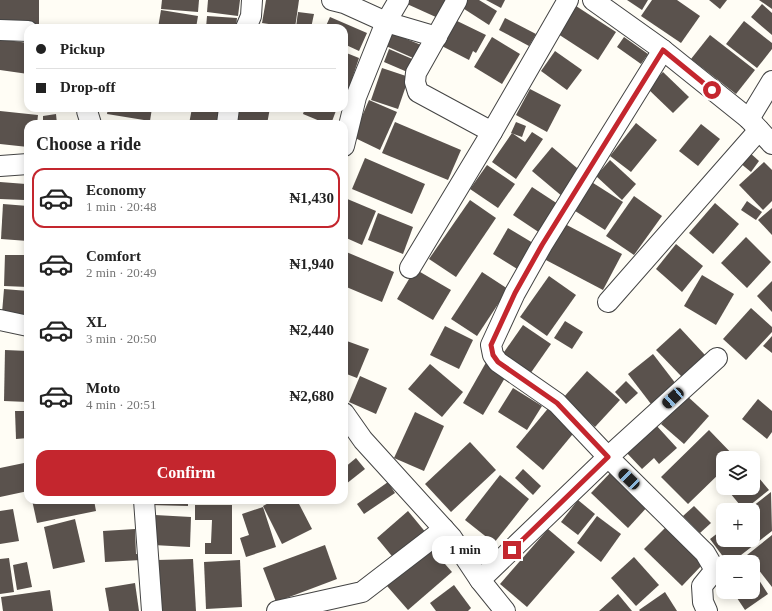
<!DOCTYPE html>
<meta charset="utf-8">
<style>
:root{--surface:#fff;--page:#f2f2f2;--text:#222;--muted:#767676;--line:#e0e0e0;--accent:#c4262e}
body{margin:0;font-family:"Times New Roman",serif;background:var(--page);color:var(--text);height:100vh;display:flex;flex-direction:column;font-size:15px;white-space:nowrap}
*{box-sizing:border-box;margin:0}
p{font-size:13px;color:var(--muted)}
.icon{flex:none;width:22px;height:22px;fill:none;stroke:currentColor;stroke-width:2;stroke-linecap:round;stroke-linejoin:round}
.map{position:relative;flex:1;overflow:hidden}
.drawer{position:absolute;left:24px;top:120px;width:324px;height:384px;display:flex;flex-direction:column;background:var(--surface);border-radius:12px;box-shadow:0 2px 10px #0003}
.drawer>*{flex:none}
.guide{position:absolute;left:24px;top:24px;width:324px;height:88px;border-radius:12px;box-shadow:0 2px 10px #0003;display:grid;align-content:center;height:88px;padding:0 12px;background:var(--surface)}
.tools{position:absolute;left:716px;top:451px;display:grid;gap:8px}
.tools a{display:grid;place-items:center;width:44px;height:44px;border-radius:8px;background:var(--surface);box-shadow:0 2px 10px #0003;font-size:20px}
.end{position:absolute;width:18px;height:18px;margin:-9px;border:5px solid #c4262e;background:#fff;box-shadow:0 0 0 2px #fff}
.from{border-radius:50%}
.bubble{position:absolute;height:28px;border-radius:12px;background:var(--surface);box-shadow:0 2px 10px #0003;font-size:13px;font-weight:600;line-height:28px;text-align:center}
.car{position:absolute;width:12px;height:24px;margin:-12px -6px;border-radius:5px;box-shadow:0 0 3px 1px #0007;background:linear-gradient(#222 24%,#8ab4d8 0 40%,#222 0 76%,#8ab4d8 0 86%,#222 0)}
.guide b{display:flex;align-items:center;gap:14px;height:38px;font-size:15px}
.guide b+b{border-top:1px solid var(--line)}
.guide i{width:10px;height:10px;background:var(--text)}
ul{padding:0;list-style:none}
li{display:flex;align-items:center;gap:12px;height:60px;margin:0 8px 6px;padding:0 4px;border:2px solid transparent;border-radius:12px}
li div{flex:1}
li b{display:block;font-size:15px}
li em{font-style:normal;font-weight:600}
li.current{border-color:var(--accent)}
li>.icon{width:36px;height:36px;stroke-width:1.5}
h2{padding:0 12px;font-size:18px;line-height:48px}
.button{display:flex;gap:8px;margin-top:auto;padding:8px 12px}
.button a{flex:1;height:46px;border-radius:12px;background:var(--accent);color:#fff;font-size:16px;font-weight:600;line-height:46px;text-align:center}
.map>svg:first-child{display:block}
.building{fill:#5a524d}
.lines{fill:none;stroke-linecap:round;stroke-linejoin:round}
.minor-casing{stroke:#444;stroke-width:22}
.minor{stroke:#fff;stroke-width:20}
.route{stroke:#c4262e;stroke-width:5}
</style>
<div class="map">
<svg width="772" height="611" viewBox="0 0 772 611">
<rect width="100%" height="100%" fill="#fffdf5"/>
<g class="building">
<path d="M0,0H39V27L0,26Z"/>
<path d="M162,0H199L198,12L161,9Z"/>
<path d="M208,0H240L238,16L207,12Z"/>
<path d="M266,0H299L295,28L262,23Z"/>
<path d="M408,0H446L438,18L407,4Z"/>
<path d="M461,0H479L497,11L489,25L458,5Z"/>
<path d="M486,0H505L501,8Z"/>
<path d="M627,0H648L642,10Z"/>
<path d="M652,0H677L700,16L681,43L641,16Z"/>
<path d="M709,0H727L720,9Z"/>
<path d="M759,0H772V9Z"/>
<path d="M762,4L772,13V35L751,17Z"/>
<path d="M576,6L616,32L598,60L558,34Z"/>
<path d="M161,10L198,16L196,28H158Z"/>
<path d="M298,12L314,14L311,28L296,27Z"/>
<path d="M207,16L237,18L236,28H206Z"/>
<path d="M330,17L367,33L359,51L344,44V28H325Z"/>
<path d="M451,18L486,35L476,53L473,51L469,60L438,44Z"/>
<path d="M505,18L536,34L529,46L499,30Z"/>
<path d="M744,21L772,43V49L757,68L726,44Z"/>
<path d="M392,33L426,47L420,61L386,46Z"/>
<path d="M710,35L755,70L736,94L691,59Z"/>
<path d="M492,37L520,54L502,84L474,67Z"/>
<path d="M624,37L648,54L641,64L617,47Z"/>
<path d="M0,39L28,43V74L0,70Z"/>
<path d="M389,49L417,61L412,74L384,62Z"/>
<path d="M555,51L582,70L567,90L541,71Z"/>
<path d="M344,52L359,58L348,91L344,90Z"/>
<path d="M382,68L409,77L398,109L371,100Z"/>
<path d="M663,72L689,97L673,113L647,88Z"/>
<path d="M530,89L561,105L547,132L516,115Z"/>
<path d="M369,100L397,112L380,150L353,137Z"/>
<path d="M108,108H152L150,121L107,114Z"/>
<path d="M192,108H225L222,124H189Z"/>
<path d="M234,108H270L267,124H232Z"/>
<path d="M305,108H337L331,124H327L303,114Z"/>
<path d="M0,111L38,115L37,124H28V147L0,144Z"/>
<path d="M56,114L57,124H43V116Z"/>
<path d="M395,122L461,150L448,180L382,153Z"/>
<path d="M516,122L526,126L522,137L511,133Z"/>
<path d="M636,123L657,140L631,172L610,156Z"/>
<path d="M701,124L720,139L698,166L679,151Z"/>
<path d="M532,132L543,139L516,179L492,162L512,133L525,142Z"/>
<path d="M552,147L583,173L563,197L532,171Z"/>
<path d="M749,152L759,161L751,172L740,163Z"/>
<path d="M365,158L425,184L412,214L352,189Z"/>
<path d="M610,160L636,184L622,200L596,176Z"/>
<path d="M764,162L772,170V201L763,210L739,185Z"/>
<path d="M487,165L515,184L498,208L470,189Z"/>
<path d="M590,181L623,202L605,230L572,209Z"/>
<path d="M0,182L26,184L25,200L0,199Z"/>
<path d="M532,187L561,206L543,235L513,215Z"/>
<path d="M634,196L662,216L634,255L606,236Z"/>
<path d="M345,198L376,211L362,245L344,237Z"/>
<path d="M470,200L496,218L456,277L429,259Z"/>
<path d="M747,201L762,212L756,220L741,210Z"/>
<path d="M715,203L739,224L713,254L689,233Z"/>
<path d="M3,204L28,206V241L1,239Z"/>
<path d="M772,208V235L758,220Z"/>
<path d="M378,213L413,227L403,254L368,240Z"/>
<path d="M563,223L622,254L603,290L544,259Z"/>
<path d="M508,228L538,246L522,272L493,254Z"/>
<path d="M746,237L771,262L747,288L721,263Z"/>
<path d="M676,244L703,266L682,292L656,269Z"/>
<path d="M344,251L394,272L382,302L344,286Z"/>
<path d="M5,255H28V287L4,286Z"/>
<path d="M415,269L451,290L433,320L397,299Z"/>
<path d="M482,272L508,289L477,336L451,319Z"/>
<path d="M702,275L734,294L716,325L684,306Z"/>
<path d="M549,276L576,295L547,336L520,317Z"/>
<path d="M772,281V312L757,296Z"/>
<path d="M4,289L28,291V310H27L26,315L2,313Z"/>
<path d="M751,308L772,327V332L746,360L723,339Z"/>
<path d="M565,321L583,332L572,349L554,338Z"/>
<path d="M523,325L551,344L530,374L502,355Z"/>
<path d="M445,326L473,340L459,369L430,355Z"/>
<path d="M680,328L705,355L682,377L656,350Z"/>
<path d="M772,336V353L763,346Z"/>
<path d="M344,340L369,349L357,378L344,373Z"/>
<path d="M5,350L28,351V402L4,401Z"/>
<path d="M653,354L676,384L651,404L628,374Z"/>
<path d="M488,359L509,371L483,415L463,403Z"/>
<path d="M430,364L463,392L442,417L408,389Z"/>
<path d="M587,371L620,400L595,427L563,398Z"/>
<path d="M360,376L387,388L376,414L349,402Z"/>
<path d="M626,381L638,393L626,404L615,392Z"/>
<path d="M513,388L542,406L527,430L498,412Z"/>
<path d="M686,395L709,416L684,444L661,424Z"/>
<path d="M758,399L772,411V432L767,439L742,419Z"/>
<path d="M550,406L577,429L543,470L516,447Z"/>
<path d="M15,411H28V438L16,439Z"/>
<path d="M415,412L444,426L424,471L394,458Z"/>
<path d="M655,424L677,448L659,464L654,458L642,469L625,451Z"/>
<path d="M709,430L736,458H723V470L688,504L661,477Z"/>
<path d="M470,442L496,470L451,512L425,484Z"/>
<path d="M356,458L365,469L346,484L344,482V468Z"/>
<path d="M24,463L28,484V491L0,497V468Z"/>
<path d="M523,469L541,486L533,495L515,478Z"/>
<path d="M612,471L649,505L628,528L591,493Z"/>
<path d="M753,471L769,490L744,510L726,488H753Z"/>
<path d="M500,475L529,499L494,543L465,520Z"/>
<path d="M388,482L395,493L364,514L357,504Z"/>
<path d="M771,492L772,531L732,562H727L710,539L723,529V540H753V510H748Z"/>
<path d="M32,500H94L96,511L37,523Z"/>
<path d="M149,500H188V506L149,505Z"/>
<path d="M274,500H297L312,529L282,544L263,506Z"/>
<path d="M578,500L595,514L578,535L561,522Z"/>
<path d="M195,505H232V554H205V543H211L212,520H195Z"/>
<path d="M694,506L711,523L700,533L683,516Z"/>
<path d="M263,507L276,547L246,557L240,538L249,535L242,514Z"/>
<path d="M13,509L19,541L0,544V511Z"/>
<path d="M408,511L427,534L396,561L377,538Z"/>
<path d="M155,515L191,517L190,547L153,545Z"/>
<path d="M597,516L621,534L601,562L577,543Z"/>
<path d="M75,519L85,562L53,569L44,527Z"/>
<path d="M666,527L703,564L682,586L644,549Z"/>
<path d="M135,529L136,554H140L141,560L105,562L103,531Z"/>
<path d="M548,529L575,552L527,607L500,584Z"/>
<path d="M772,535V587L747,555Z"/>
<path d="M325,545L337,579L276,602L263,568Z"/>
<path d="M431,548L452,572L408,610L387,586Z"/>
<path d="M634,557L659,585L636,606L611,578Z"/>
<path d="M9,558L14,592L0,594V559Z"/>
<path d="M193,559L196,611H159L157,560Z"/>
<path d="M240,560L242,607L206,609L204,562Z"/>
<path d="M27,562L32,587L17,590L13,565Z"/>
<path d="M753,571L768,594L745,610L733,592H753Z"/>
<path d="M135,583L139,611H109L105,588Z"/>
<path d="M454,585L471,608L468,611H436L430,603Z"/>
<path d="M50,590L53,611H3L1,597Z"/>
<path d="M665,592L677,611H640L639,610Z"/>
<path d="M618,594L632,611H599Z"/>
</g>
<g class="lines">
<g class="minor-casing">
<g id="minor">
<path d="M332,0L344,3L386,22L437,37"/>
<path d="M457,0L416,73L415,82L418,92L492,132"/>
<path d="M593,0L663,50L749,119L772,144"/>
<path d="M246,28L251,16L252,0"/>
<path d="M0,30L28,31"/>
<path d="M663,50L542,245L515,293L491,345L493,355L498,362L557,403L608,457L705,553L715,570L702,586L703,602L707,611"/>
<path d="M87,111L91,124"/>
<path d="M749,119L772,81"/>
<path d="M227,124L229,108"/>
<path d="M344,146L356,97L386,22L399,0"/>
<path d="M0,166L28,164"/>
<path d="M410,268L492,132L568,0"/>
<path d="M608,302L759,130"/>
<path d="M0,320L28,326"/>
<path d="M344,413L363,440L452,538L480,580L505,611"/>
<path d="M144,500L152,611"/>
<path d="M480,580L608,457L717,358"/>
<path d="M277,611L362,592L444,529"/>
</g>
</g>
<use href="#minor" class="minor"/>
</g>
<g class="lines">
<path class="route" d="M512,550L608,457L557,403L498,362L493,355L491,345L515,293L542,245L663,50L712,90"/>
</g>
</svg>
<div class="tools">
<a><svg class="icon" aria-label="layers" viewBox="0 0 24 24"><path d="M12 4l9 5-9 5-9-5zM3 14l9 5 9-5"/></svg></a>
<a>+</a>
<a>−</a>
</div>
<i class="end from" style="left:712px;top:90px"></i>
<i class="end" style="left:512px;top:550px"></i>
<div class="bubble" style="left:432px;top:536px;width:66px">1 min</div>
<i class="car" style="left:673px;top:398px;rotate:228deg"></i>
<i class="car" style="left:629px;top:479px;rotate:314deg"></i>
<div class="guide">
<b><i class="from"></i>Pickup</b>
<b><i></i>Drop-off</b>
</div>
<section class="drawer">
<h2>Choose a ride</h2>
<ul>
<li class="current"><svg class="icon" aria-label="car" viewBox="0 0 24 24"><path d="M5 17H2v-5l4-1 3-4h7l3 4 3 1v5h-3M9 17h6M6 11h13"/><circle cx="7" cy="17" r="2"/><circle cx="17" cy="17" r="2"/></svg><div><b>Economy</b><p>1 min · 20:48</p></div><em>₦1,430</em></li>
<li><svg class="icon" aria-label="car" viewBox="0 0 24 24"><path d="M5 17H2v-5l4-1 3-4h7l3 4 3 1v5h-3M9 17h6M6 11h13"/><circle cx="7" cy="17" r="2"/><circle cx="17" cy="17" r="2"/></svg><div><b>Comfort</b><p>2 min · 20:49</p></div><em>₦1,940</em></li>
<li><svg class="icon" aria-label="car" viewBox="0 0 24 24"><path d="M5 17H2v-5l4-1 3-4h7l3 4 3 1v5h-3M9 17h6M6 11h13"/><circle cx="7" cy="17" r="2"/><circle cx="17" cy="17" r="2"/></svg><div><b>XL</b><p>3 min · 20:50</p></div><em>₦2,440</em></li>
<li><svg class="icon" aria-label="car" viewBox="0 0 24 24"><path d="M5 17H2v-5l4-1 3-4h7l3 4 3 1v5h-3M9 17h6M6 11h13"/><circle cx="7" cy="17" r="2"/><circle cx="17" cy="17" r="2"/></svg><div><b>Moto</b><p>4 min · 20:51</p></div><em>₦2,680</em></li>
</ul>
<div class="button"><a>Confirm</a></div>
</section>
</div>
